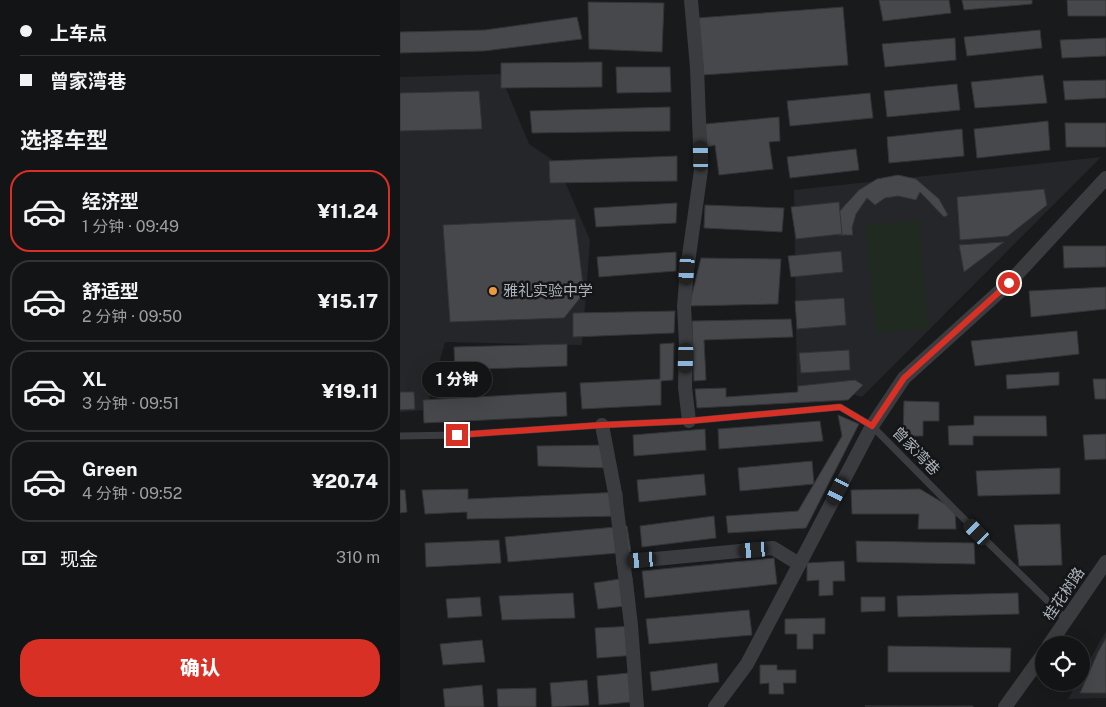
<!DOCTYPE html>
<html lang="zh">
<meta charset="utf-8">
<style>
:root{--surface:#131415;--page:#1c1d1e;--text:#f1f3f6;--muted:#9d9ea0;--line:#323334;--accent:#d93025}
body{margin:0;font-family:"Public Sans","Noto Sans SC",sans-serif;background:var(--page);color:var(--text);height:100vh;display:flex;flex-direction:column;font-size:19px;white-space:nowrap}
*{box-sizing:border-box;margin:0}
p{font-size:16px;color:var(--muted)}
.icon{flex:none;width:28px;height:28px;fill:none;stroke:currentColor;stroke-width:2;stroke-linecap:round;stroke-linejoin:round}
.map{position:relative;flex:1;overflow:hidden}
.sheet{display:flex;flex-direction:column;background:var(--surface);width:400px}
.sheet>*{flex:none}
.top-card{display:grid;align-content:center;height:110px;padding:0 20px;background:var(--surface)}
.buttons{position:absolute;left:635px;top:636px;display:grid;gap:10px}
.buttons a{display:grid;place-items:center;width:55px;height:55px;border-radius:50%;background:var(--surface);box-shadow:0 5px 20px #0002,0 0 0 1px var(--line);font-size:25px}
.end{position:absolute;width:22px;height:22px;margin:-11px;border:6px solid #d93025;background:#fff;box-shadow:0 0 0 2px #fff}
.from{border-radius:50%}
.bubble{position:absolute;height:35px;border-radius:18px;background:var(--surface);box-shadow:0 5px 20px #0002,0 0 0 1px var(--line);font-size:16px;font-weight:800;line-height:35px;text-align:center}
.car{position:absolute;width:15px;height:30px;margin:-15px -8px;border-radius:6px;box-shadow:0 0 4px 1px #0007;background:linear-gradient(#222 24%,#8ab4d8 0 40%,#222 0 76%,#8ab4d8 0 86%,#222 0)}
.top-card b{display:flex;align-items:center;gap:18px;height:48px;font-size:19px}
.top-card b+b{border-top:1px solid var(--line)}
.top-card i{width:12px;height:12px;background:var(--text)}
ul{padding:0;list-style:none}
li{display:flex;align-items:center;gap:15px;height:82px;margin:0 10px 8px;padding:0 10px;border:2px solid var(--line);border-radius:20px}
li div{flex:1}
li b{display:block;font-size:19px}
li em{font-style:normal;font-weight:800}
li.on{border-color:var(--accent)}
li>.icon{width:45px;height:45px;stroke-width:1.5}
h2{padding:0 20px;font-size:22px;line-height:60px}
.pay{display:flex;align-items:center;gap:12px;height:55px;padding:0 20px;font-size:19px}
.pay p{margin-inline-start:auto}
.cta{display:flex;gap:10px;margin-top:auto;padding:10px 20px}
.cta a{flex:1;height:58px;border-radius:20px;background:var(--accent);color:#fff;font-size:20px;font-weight:800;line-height:58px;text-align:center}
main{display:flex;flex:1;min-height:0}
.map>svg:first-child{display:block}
.built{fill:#252629}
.green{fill:#212a21}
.building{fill:#46484b;stroke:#333437}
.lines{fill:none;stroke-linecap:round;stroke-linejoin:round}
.lane{stroke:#3a3c40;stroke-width:7}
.street{stroke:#3a3c40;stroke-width:14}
.route{stroke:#d93025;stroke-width:6}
.poi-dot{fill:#ed9940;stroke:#141517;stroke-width:2}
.labels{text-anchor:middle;stroke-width:5;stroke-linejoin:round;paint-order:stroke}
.poi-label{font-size:15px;fill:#acb3bb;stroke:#141517;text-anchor:start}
.street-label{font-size:15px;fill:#acb3bb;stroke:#141517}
</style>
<main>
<section class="sheet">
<div class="top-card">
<b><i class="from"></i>上车点</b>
<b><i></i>曾家湾巷</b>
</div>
<h2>选择车型</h2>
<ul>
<li class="on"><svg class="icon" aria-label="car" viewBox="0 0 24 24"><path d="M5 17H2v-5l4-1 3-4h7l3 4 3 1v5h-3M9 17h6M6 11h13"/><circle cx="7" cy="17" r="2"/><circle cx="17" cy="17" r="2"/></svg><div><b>经济型</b><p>1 分钟 · 09:49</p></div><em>¥11.24</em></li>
<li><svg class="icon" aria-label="car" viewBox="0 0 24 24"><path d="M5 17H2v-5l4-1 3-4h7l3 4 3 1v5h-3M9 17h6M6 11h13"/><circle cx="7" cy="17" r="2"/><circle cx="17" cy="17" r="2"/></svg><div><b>舒适型</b><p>2 分钟 · 09:50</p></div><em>¥15.17</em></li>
<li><svg class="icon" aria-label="car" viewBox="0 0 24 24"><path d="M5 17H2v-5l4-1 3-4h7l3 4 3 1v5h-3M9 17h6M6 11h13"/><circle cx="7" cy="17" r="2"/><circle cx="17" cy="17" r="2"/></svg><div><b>XL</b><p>3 分钟 · 09:51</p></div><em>¥19.11</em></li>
<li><svg class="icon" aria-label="car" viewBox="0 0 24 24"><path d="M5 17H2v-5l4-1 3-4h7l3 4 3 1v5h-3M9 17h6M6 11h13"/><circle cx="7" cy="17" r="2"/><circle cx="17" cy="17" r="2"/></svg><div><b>Green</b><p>4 分钟 · 09:52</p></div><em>¥20.74</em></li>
</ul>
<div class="pay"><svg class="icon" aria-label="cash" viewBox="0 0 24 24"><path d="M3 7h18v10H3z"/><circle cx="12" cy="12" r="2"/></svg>现金<p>310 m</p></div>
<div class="cta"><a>确认</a></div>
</section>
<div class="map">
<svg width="706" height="707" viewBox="0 0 706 707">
<rect width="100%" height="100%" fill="#191a1c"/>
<g class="built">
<path d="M100,74L129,144L157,163L190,240L182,345L45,342L26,410L0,412V77Z"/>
<path d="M701,157L462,397L438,390L397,393L394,190Z"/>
<path d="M706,631V698L668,699L677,683L681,682V675Z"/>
</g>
<path class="green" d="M519,220L529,329L476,333L465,225Z"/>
<g class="building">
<path d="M479,0H549L551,13L483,21Z"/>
<path d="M562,0H632V4L564,10Z"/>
<path d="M667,0H706V16H668Z"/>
<path d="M188,2L264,3L262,52L189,49Z"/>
<path d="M443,7L448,65L303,75L297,18Z"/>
<path d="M177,17L182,39L84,51L0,53V32L85,30Z"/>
<path d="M640,30L642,48L567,56L564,37Z"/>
<path d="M555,38L556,60L485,67L482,44Z"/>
<path d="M706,38V56L662,58L660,40Z"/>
<path d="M202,62V87L101,88V63Z"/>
<path d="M216,67H270L271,92L217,93Z"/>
<path d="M643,75L647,103L575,108L571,82Z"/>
<path d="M706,80V98L665,100L663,81Z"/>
<path d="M557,84L560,110L487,117L484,91Z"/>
<path d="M79,91L82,129L0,131V93Z"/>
<path d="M470,93L473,118L390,126L387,101Z"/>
<path d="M270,107V131L132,133L130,111Z"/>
<path d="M379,117L380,141L369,142L373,169L319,175L315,145L307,147L305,124Z"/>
<path d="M648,121L650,150L577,158L574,129Z"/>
<path d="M665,123H706V147H666Z"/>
<path d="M562,129L564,156L489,163L487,137Z"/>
<path d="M456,149L459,170L390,178L387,157Z"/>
<path d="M277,156V181L150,183L149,161Z"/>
<path d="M498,175L516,179L539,199L548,215L544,217L520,192L516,200L498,196L485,198L475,205L467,198L456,214L452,228L453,235H439L437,214L459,190L477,179Z"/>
<path d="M644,189L647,205L608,236L560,240L557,197Z"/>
<path d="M439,202L442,234L396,239L391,207Z"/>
<path d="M277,203L276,223L196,227L194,208Z"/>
<path d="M305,205L384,208L382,232L304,228Z"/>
<path d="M175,219L184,293L164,318L50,322L43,225Z"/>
<path d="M604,242L564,272L559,245Z"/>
<path d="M663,246H706V267L664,268Z"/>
<path d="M441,251L443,272L391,277L388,256Z"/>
<path d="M276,252V271L199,277L197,257Z"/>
<path d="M301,258L381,259L378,304L289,306Z"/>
<path d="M706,287V309L631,317L629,291Z"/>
<path d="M444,298L446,325L397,329L395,301Z"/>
<path d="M275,311L274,333L173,337V313Z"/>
<path d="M391,319L393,337L304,340L306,380L294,381L292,321Z"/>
<path d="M677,331L679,354L575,366L571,341Z"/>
<path d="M274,343L273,380L261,381V405L182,409L180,383L260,379V344Z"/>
<path d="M167,344V366L55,370L54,347Z"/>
<path d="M449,350L450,370L401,373L399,353Z"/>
<path d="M659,372V385L607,389L606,375Z"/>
<path d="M693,379H706V399H695Z"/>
<path d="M455,380L463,385L448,400L297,408L295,389L326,388V397L398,392V386Z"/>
<path d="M0,392H14L15,409L0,410Z"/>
<path d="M166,392L167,416L24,423L23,400Z"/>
<path d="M504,401L539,402V421H523V436H503Z"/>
<path d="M438,415L459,424L406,528L328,533L326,516L398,511L442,436Z"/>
<path d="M574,416H646L647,436H573V445H549L548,426L574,425Z"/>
<path d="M420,421L423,441L319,449L318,429Z"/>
<path d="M305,429L306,450L234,456L233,435Z"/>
<path d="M706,434V459L685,460L683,435Z"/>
<path d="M211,445L210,468L138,466L137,446Z"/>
<path d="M412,461L414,484L340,491L338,468Z"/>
<path d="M660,468V494L578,496L576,471Z"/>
<path d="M304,474L306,495L239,502L237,480Z"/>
<path d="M68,489V499L222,492L223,516L67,519V512L25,514L22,490Z"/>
<path d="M520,489L555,510L556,529H518L519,514H452L451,490Z"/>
<path d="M0,490H5L7,512L0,513Z"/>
<path d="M314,516L316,538L242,547L240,526Z"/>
<path d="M660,524L662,565L619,566L614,525Z"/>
<path d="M227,526L231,552L108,562L105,537Z"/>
<path d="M99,540L101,563L26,567L25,543Z"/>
<path d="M456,541L574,543L575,564L457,562Z"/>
<path d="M374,558L377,584L245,598L242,571Z"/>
<path d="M444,561L445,581H433V595L419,596V580L407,581V563Z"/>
<path d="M232,577L235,605L198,609L194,583Z"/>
<path d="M173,593L175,618L102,620L99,596Z"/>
<path d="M618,593L619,614L498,617L497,596Z"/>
<path d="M80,597L82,616L48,618L46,599Z"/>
<path d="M461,597H485V611L461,612Z"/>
<path d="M349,610L352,635L249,644L246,619Z"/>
<path d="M425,618V634H413V649H397V634H385V619Z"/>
<path d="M236,626L237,655L197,658L195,628Z"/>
<path d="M706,638V693H680L698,652Z"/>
<path d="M82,640L85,662L43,665L40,644Z"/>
<path d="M488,646L611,648L610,672H488Z"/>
<path d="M317,663L319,682L252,691L250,672Z"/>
<path d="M360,665H377V670H396V683H383L384,694H369V683L360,684Z"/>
<path d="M240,672L242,701L199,705L197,676Z"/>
<path d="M187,680L189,705L152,707L150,683Z"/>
<path d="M82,685L84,707H45L43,689Z"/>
<path d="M136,688V707H98L97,689Z"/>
<path d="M465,706H573V707Z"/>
</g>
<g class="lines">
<path class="lane" d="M0,436L57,435L202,425L289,421L440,407L472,426L555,510L667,620"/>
<g class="street">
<path d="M289,421L285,387L286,344L284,306L287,270L301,170L297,68L291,0"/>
<path d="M202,425L215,493L231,625L237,707"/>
<path d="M223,562L373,548L399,564"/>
<path d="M649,645L706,562"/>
<path d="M315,707L347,664L472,426L504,378L609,283L706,178"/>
<path d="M605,707L644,653"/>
</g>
</g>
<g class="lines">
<path class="route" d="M57,435L202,425L289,421L440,407L472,426L504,378L609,283"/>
</g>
<circle class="poi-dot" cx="93" cy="291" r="5"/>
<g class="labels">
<g class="poi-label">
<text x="103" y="296">雅礼实验中学</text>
</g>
<g class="street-label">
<text transform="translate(516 451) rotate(46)" y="5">曾家湾巷</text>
<text transform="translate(664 594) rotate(-56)" y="5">桂花树路</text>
</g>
</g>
</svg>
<div class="buttons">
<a><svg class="icon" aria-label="locate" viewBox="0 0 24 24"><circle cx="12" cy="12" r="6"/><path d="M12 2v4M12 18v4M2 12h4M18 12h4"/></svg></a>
</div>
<i class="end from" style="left:609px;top:283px"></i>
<i class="end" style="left:57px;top:435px"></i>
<div class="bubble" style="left:22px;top:362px;width:70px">1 分钟</div>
<i class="car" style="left:301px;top:156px;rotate:359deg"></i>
<i class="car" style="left:287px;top:270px;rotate:184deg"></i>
<i class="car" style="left:286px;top:358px;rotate:182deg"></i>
<i class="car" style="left:438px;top:491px;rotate:207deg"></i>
<i class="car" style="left:577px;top:532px;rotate:315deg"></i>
<i class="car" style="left:354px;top:550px;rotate:265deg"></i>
<i class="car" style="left:242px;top:560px;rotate:265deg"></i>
</div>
</main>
